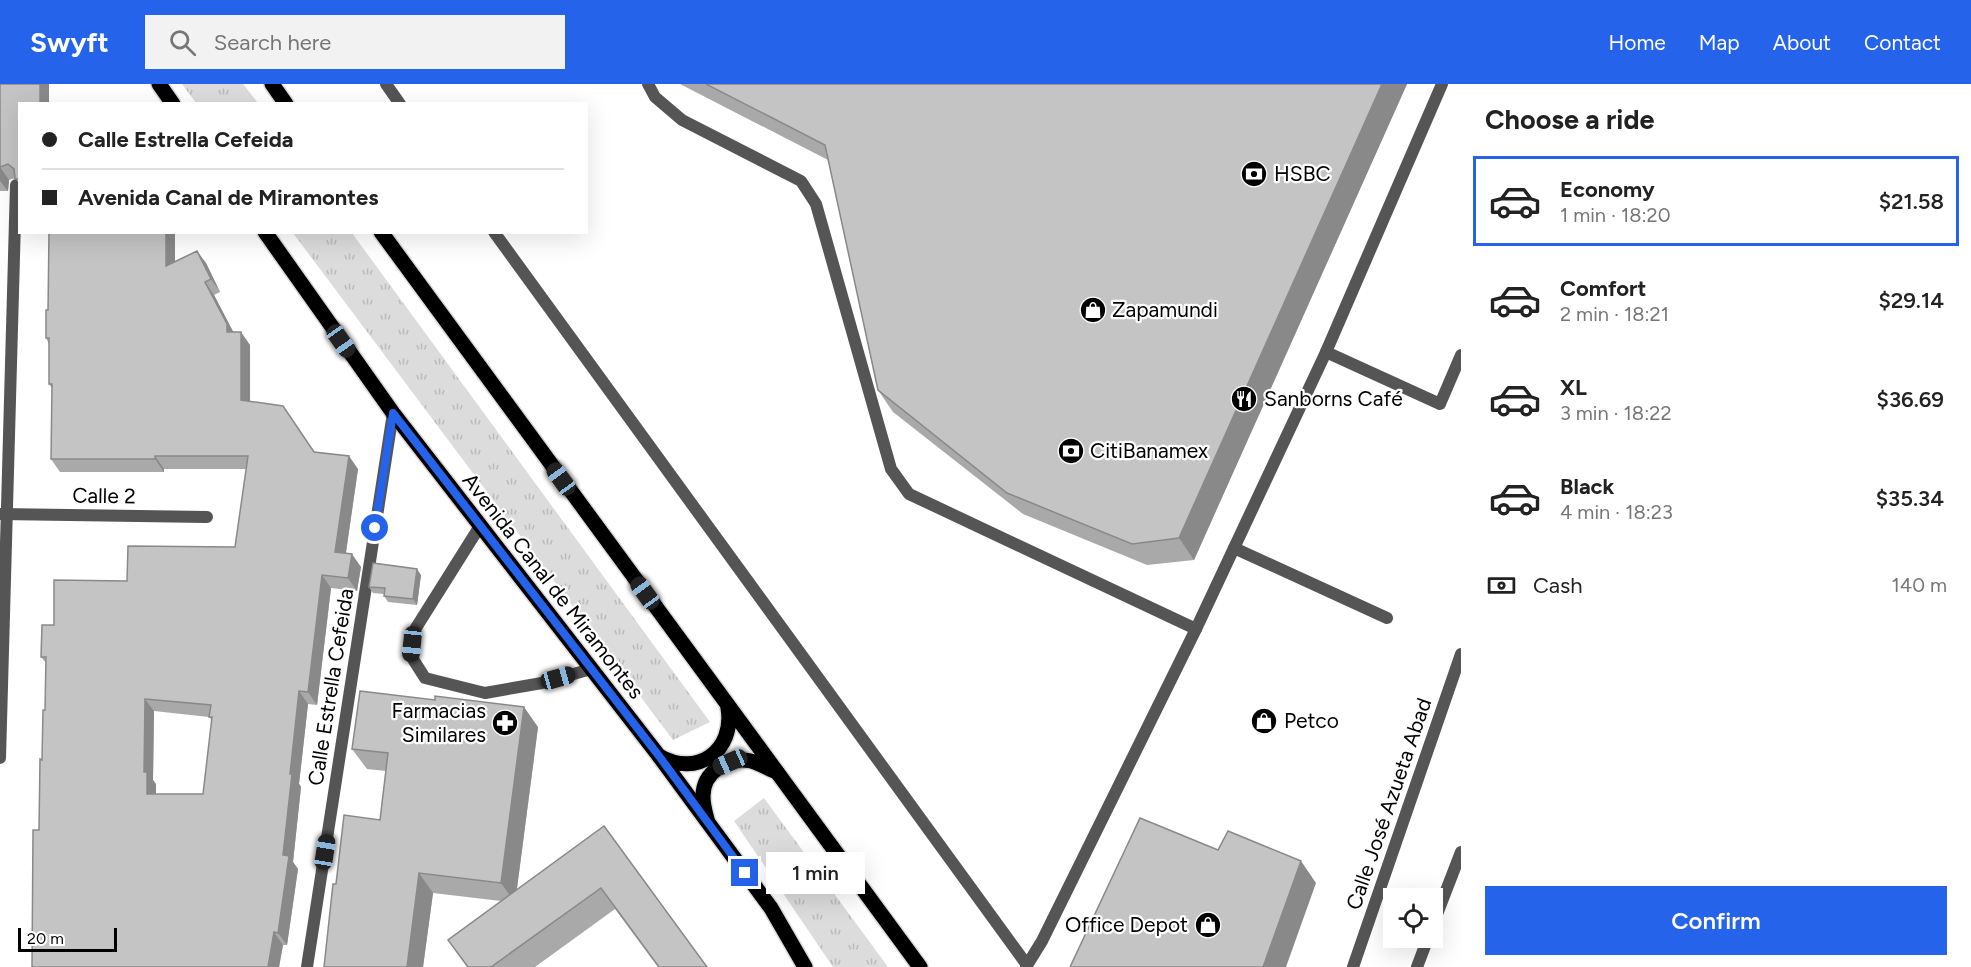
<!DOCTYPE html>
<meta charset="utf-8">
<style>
:root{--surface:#fff;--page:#f2f2f2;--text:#222;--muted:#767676;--line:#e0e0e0;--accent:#2563eb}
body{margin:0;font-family:Figtree,sans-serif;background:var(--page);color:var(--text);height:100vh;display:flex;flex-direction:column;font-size:22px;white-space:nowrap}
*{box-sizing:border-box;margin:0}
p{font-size:20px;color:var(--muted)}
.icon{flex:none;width:33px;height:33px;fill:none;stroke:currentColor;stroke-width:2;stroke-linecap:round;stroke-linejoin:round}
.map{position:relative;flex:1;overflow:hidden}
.details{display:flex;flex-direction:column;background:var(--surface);width:510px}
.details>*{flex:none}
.guide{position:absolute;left:18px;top:18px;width:570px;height:132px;border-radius:0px;box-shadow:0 6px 24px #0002;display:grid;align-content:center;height:132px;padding:0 24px;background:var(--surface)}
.buttons{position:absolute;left:1383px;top:804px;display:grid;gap:12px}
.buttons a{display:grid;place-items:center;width:60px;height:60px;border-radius:0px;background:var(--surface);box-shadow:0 6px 24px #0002;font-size:30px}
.scale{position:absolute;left:18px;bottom:15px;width:99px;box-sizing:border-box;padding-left:6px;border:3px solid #000;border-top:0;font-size:16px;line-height:21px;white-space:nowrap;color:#000;-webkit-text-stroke:4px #fff;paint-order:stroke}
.end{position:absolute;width:27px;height:27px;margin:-14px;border:8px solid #2563eb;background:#fff;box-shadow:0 0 0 3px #fff}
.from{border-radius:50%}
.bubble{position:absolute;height:42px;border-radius:0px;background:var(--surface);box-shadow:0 6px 24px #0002;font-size:20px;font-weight:600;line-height:42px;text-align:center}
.car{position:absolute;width:18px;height:36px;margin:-18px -9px;border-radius:8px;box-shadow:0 0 4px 2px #0007;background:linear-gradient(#222 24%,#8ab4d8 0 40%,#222 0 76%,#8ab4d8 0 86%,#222 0)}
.guide b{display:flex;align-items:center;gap:21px;height:57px;font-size:22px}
.guide b+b{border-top:2px solid var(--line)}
.guide i{width:15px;height:15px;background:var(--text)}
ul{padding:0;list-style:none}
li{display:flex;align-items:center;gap:18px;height:90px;margin:0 12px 9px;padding:0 12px;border:3px solid transparent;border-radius:0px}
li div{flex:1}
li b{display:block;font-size:22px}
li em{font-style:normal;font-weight:600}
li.on{border-color:var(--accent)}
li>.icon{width:54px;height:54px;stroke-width:1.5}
h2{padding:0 24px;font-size:27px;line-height:72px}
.pay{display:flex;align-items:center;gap:15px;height:66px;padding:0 24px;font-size:22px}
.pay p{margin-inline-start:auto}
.button{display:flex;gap:12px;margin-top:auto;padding:12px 24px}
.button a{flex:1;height:69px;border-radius:0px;background:var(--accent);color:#fff;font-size:24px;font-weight:600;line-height:69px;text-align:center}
header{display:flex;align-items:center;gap:36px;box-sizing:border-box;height:84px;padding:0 30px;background:var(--accent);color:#fff}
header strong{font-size:28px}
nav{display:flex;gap:33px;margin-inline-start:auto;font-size:21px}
.search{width:420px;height:54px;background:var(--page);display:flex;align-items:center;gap:15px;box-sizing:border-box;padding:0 21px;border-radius:0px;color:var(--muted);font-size:22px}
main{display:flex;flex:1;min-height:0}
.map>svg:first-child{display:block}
.park{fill:url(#park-tufts)}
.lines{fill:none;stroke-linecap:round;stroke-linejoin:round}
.primary-casing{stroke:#dbdbdb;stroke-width:18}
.service{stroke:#555;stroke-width:12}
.minor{stroke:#555;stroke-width:12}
.tertiary{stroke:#555;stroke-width:12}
.primary{stroke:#000;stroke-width:15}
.wall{fill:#a9a9a9;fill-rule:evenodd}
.shaded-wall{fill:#898989}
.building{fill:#c4c4c4;stroke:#898989;stroke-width:1.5;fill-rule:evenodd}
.route{stroke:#2563eb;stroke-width:8}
.labels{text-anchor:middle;stroke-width:4.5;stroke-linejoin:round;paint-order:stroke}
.poi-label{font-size:21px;fill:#000;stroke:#fff;text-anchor:start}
.street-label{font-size:21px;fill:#000;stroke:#fff}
</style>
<header>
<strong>Swyft</strong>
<div class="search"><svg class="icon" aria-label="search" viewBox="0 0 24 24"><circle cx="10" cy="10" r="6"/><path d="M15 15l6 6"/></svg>Search here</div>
<nav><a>Home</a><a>Map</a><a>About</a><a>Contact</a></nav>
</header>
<main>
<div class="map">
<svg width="1461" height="883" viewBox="0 0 1461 883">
<defs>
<pattern id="park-tufts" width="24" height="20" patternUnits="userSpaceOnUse" patternTransform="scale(1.5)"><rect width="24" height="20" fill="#dcdcdc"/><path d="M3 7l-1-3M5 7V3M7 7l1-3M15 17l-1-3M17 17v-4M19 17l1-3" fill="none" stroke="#bbb"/></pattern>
</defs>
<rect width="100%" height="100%" fill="#fff"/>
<g class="park">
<path d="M182,0H243L258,19H196Z"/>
<path d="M293,149H352L710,638L673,656Z"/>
<path d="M764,714L888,883H833L734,737Z"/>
</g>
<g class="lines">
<g class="primary-casing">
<g id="primary">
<path d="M159,0L173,20"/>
<path d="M272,0L286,20"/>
<path d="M265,148L393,329L659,672L771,824L805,883"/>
<path d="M381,148L920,883"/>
<path d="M659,672C697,694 735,667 728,624"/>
<path d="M707,735C705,728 703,720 703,712C703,688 728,672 751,677C759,679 769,685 777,688"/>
</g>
</g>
<g class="service">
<path d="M386,0L400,20"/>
<path d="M648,0L655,13L682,36L801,97L816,120L891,385L909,410L1196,545"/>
<path d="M494,148L1027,881"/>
<path d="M1326,268L1440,320L1461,271"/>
<path d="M480,442L414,547L411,572L425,594L485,609L542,599L591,585"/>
<path d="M1234,464L1387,534"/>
<path d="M1026,883L1042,857L1196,545L1326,268L1442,0"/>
</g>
<g class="minor">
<path d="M0,430L207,433"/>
<path d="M0,674L16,101"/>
<path d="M307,883L393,329"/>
</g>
<g class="tertiary">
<path d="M1432,843L1461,768"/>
<path d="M1353,883L1461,570"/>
<path d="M1417,883L1428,854"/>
</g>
<use href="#primary" class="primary"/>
</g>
<g class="wall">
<path d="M0,0H49V20H20V101L15,94L9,96L8,107H0Z"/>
<path d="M680,0H1407L1194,476L1147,481L1023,430L893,328L878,306L828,76Z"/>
<path d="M49,148H175V178L206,179L220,208L214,211L233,248L250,261V317L315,368L358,385L346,469L361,483L357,507L331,504L317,621L308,620L299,700L301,703L293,778L298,785L287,861H283L279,883H32L45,626L46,579L41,573L54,541L127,497L235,463L246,385H164V388H60L51,375L52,304L49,300V260L46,254L48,226ZM154,627L209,633L212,636L203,710H156V700L153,696Z"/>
<path d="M421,491L417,521L388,518L384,512V510L373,509L369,503Z"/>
<path d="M538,643L517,805L604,742L707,883H658L615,825L535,883H467L448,856L501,817L433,809L423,883H324L336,800L380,736L386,687L367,685L352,665Z"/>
</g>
<g class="shaded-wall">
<rect x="40" y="0" width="9" height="20"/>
<path d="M1382,0H1407L1194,476L1179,454Z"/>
<path d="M0,83L9,96L8,107L0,97Z"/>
<path d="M166,148H175V195L166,182Z"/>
<path d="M197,167L206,179L220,208L211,195Z"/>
<path d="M205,198L214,211L236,253L227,248Z"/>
<path d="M241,248L250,261V329L241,316Z"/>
<path d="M155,372L164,385V388L155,375Z"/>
<path d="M349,372L358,385L344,481L335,468Z"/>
<path d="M352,470L361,483L357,507L348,494Z"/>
<path d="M417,485L421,491L417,521L413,515Z"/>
<path d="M322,491L331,504L317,621L308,608Z"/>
<path d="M299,607L308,620L299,700L301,703L293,778L298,785L287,861L278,849L283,771L290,690Z"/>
<path d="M145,615L154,627L153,696L156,700V722L147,710L144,688Z"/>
<path d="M524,623L538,643L515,819L501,799Z"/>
<path d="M1301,777L1316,799L1286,883H1263Z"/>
<path d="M419,789L433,809L423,883H407Z"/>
<path d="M274,848L283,861L279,883H268Z"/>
</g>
<g class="building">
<path d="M0,0H40V20H20V95H15L14,85L8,80L0,83V86Z"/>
<path d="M706,0H1382L1179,454L1132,460L1007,409L878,306L825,61Z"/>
<path d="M49,148H166V182L197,167L211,195L205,198L227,240V248H241V316L283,322L314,368L349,372L335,468L352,470L348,494L322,491L308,608L299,607L290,690H292L283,771L289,772L278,849L274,848L268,883H32L33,746H39L40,675L42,676L43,626H45L46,573H41L42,541H54V496L127,497L128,462L235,463L248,372H155V375H51L52,300H49V254H46V226H48ZM145,615L211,621L209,633H212L203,710H147V688H144Z"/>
<path d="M373,479L417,485L413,515L384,512L385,504L369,503Z"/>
<path d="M360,607L435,616V612L524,623L501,799L419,789L407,883H324L333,800H336L344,731L380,736L388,669L352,665Z"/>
<path d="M1140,734L1218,766L1228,747L1301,777L1263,883H1070Z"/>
<path d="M604,742L707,883H659L601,804L491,883H468L448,856Z"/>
</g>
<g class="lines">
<path class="route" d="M375,444L393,329L659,672L745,789"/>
</g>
<defs>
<g id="bank-disc" transform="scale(1.35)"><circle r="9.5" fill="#000" stroke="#fff"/><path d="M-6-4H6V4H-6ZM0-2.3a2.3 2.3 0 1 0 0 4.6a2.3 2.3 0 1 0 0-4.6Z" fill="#fff"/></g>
<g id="shop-disc" transform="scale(1.35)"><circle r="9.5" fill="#000" stroke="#fff"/><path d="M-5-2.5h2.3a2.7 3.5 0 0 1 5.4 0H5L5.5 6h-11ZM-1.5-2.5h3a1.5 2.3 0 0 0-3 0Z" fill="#fff"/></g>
<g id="restaurant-disc" transform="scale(1.35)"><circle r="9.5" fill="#000" stroke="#fff"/><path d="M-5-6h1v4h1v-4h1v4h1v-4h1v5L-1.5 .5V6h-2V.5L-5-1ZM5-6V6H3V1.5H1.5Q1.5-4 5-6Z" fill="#fff"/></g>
<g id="pharmacy-disc" transform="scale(1.35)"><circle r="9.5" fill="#000" stroke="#fff"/><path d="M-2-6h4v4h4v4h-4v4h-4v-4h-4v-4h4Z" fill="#fff"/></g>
</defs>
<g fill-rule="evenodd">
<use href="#bank-disc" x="1254" y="90"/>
<use href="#shop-disc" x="1093" y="226"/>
<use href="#restaurant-disc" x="1244" y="315"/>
<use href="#bank-disc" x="1071" y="367"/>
<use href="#shop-disc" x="1264" y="637"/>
<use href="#pharmacy-disc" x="505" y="639"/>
<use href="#shop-disc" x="1208" y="841"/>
</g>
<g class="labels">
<g class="poi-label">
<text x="1274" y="97">HSBC</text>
<text x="1112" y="233">Zapamundi</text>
<text x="1264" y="322">Sanborns Café</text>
<text x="1090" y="374">CitiBanamex</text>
<text x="486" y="634" text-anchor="end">Farmacias<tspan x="486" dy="24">Similares</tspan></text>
<text x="1284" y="644">Petco</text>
<text x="1188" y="848" text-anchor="end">Office Depot</text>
</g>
<g class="street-label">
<text transform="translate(104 412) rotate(1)" y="7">Calle 2</text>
<text transform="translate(553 502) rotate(52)" y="7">Avenida Canal de Miramontes</text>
<text transform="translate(331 603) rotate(-81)" y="7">Calle Estrella Cefeida</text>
<text transform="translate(1389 720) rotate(-71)" y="7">Calle José Azueta Abad</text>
</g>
</g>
</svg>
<div class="buttons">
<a><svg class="icon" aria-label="locate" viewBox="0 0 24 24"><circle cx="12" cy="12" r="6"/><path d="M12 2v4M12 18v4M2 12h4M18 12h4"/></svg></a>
</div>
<div class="scale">20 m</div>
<i class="end from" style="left:375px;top:444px"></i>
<i class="end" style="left:745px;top:789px"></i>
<div class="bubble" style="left:766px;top:768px;width:99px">1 min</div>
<i class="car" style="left:341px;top:257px;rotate:145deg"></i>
<i class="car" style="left:561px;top:395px;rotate:324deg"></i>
<i class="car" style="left:645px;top:509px;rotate:324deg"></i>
<i class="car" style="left:412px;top:560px;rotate:186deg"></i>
<i class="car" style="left:558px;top:594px;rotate:74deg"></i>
<i class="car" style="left:730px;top:678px;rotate:246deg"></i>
<i class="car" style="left:325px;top:768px;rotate:9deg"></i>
<div class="guide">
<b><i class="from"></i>Calle Estrella Cefeida</b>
<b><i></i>Avenida Canal de Miramontes</b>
</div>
</div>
<section class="details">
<h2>Choose a ride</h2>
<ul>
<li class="on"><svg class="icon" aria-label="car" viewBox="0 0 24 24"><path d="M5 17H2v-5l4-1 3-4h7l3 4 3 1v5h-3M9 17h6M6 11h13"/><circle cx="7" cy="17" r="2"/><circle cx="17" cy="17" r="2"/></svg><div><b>Economy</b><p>1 min · 18:20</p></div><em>$21.58</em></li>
<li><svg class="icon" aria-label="car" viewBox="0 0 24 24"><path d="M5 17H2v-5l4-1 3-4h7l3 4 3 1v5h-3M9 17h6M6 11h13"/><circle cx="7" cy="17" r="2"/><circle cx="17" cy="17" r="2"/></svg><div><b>Comfort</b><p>2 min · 18:21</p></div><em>$29.14</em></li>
<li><svg class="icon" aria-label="car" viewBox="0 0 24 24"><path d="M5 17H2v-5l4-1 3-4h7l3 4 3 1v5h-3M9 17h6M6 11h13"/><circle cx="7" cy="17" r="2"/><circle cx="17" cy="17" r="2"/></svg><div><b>XL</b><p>3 min · 18:22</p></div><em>$36.69</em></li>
<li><svg class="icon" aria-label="car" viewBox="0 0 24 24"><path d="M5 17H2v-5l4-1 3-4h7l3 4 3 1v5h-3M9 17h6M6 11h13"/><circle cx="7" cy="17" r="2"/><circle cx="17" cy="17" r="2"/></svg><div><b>Black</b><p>4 min · 18:23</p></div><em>$35.34</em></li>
</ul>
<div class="pay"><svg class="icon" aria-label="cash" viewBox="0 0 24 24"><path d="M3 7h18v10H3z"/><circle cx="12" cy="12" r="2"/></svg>Cash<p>140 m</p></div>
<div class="button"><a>Confirm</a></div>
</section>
</main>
